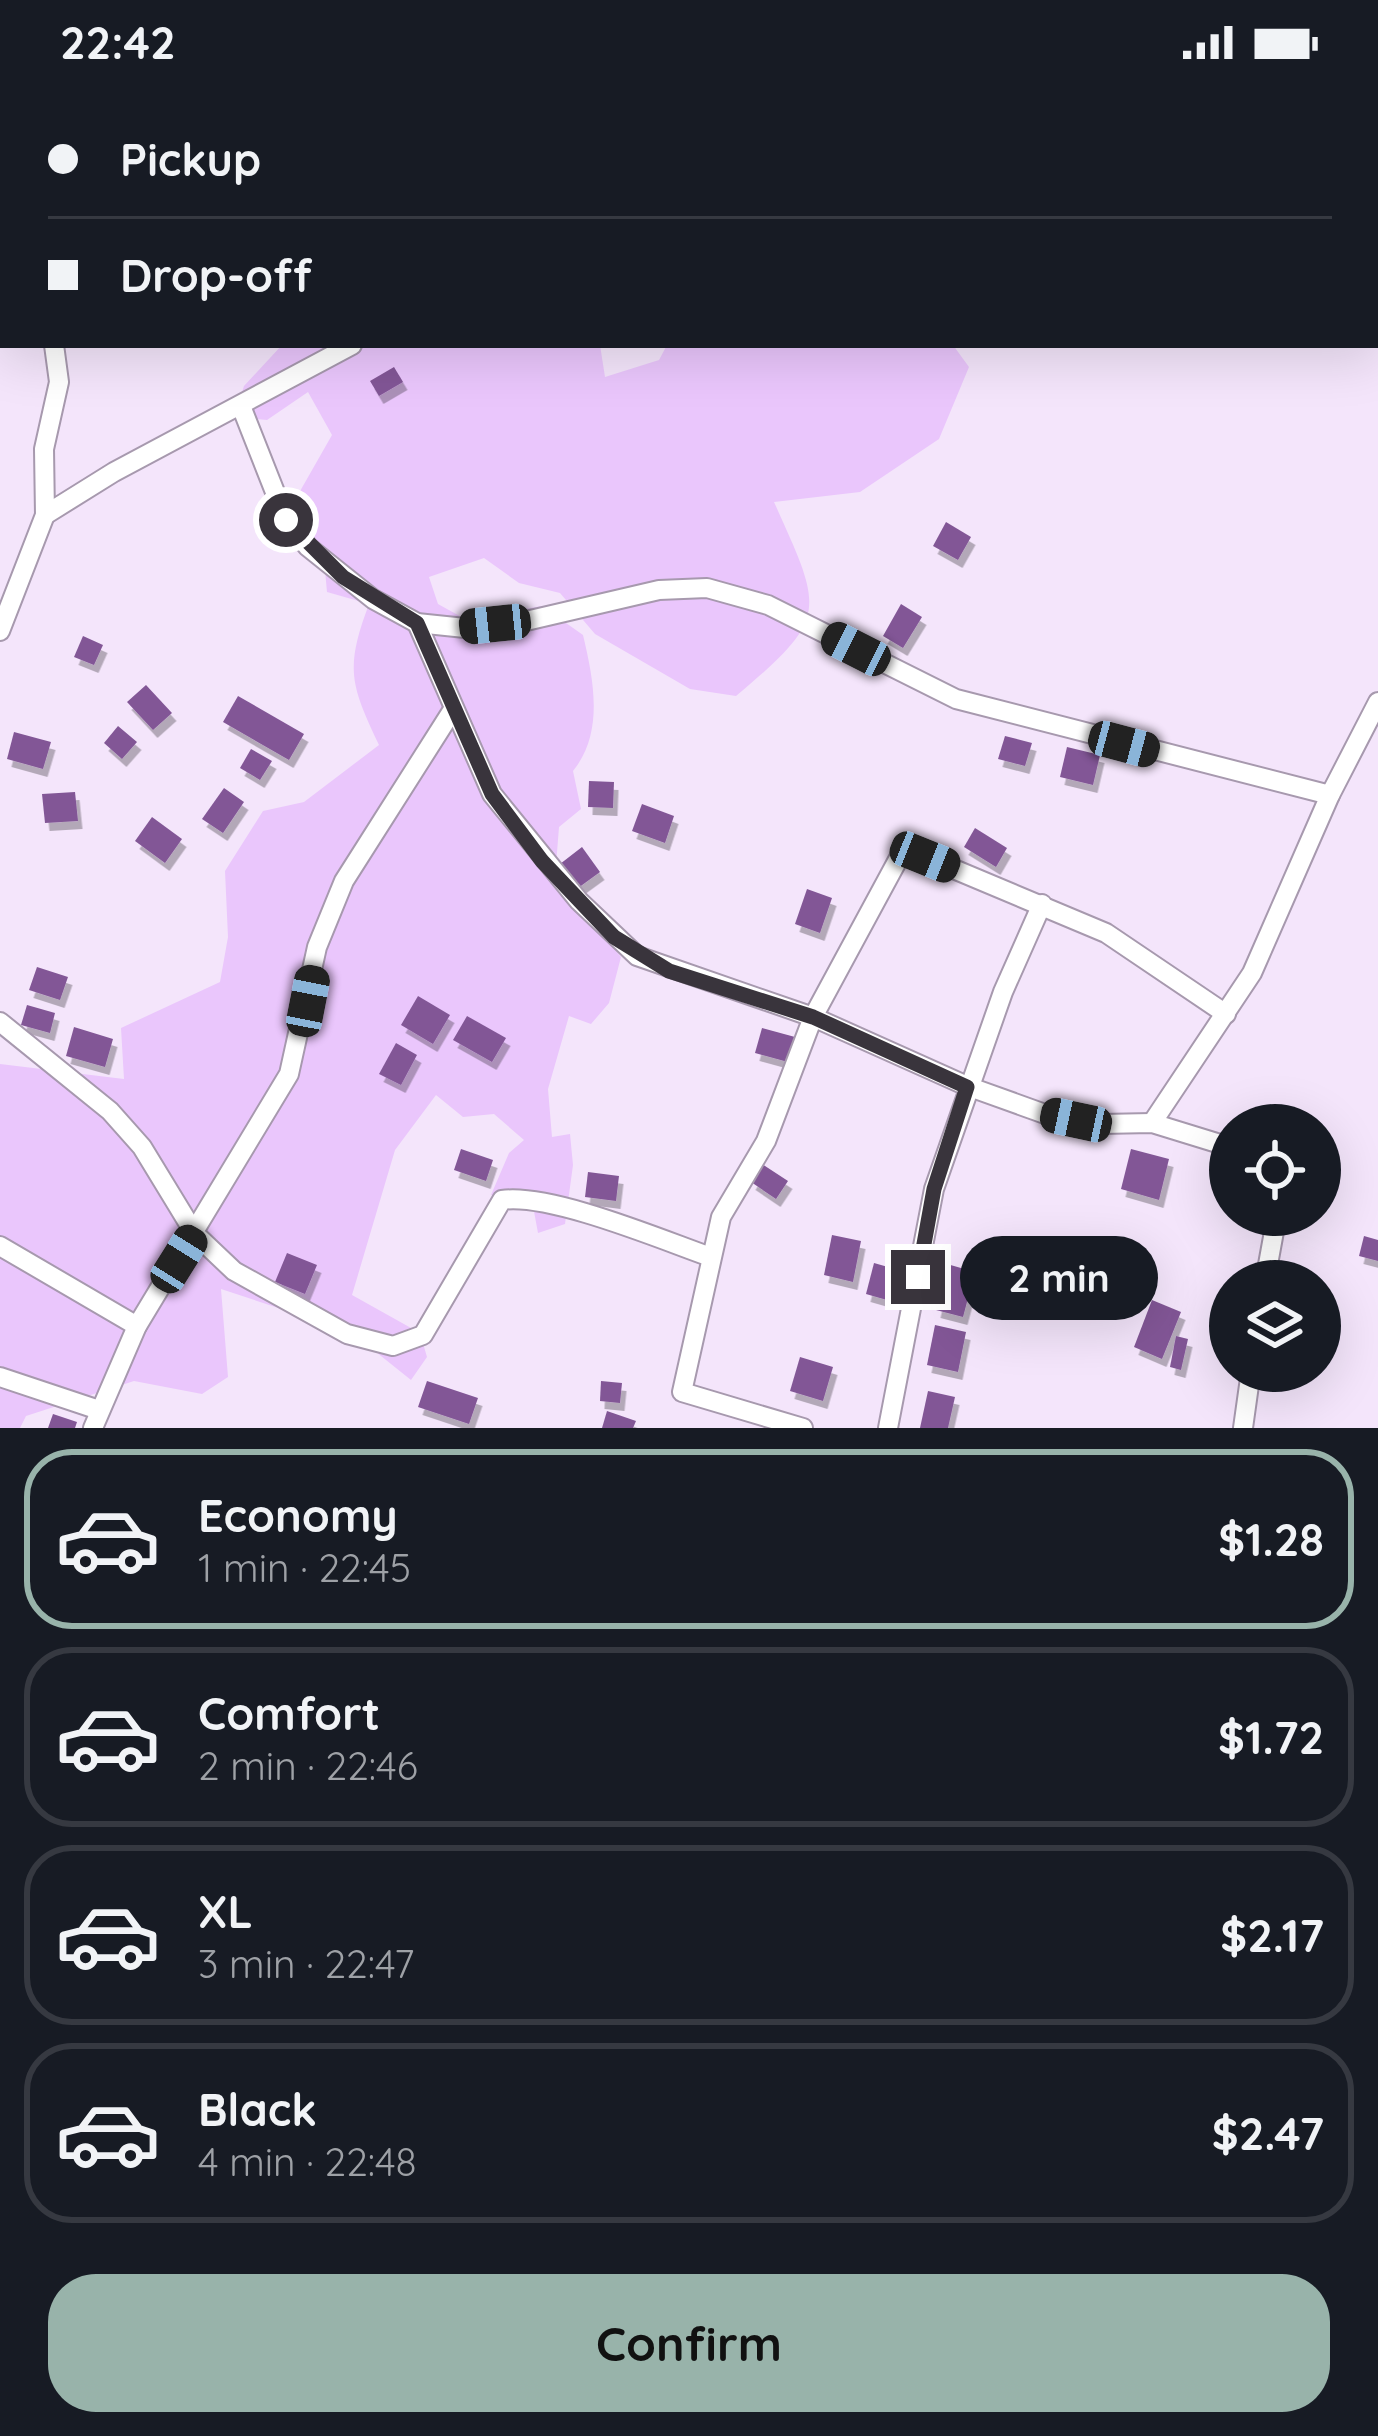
<!DOCTYPE html>
<meta charset="utf-8">
<style>
:root{--surface:#171b24;--page:#20242c;--text:#f1f3f6;--muted:#9ea1a6;--line:#363941;--accent:#98b3aa}
body{margin:0;font-family:Quicksand,sans-serif;background:var(--page);color:var(--text);height:100vh;display:flex;flex-direction:column;font-size:45px;white-space:nowrap}
*{box-sizing:border-box;margin:0}
p{font-size:39px;color:var(--muted)}
.icon{flex:none;width:66px;height:66px;fill:none;stroke:currentColor;stroke-width:2;stroke-linecap:round;stroke-linejoin:round}
.map{position:relative;height:1344px;overflow:hidden}
.details{display:flex;flex-direction:column;background:var(--surface);flex:1}
.details>*{flex:none}
.banner{position:absolute;left:0px;top:0px;width:1380px;height:264px;box-shadow:0 12px 48px #0002;display:grid;align-content:center;height:264px;padding:0 48px;background:var(--surface)}
.tools{position:absolute;left:1209px;top:1020px;display:grid;gap:24px}
.tools a{display:grid;place-items:center;width:132px;height:132px;border-radius:50%;background:var(--surface);box-shadow:0 12px 48px #0002;font-size:60px}
.end{position:absolute;width:54px;height:54px;margin:-27px;border:15px solid #39343c;background:#fff;box-shadow:0 0 0 6px #fff}
.from{border-radius:50%}
.bubble{position:absolute;height:84px;border-radius:42px;background:var(--surface);box-shadow:0 12px 48px #0002;font-size:39px;font-weight:700;line-height:84px;text-align:center}
.car{position:absolute;width:36px;height:72px;margin:-36px -18px;border-radius:15px;box-shadow:0 0 9px 3px #0007;background:linear-gradient(#222 24%,#8ab4d8 0 40%,#222 0 76%,#8ab4d8 0 86%,#222 0)}
.banner b{display:flex;align-items:center;gap:42px;height:114px;font-size:45px}
.banner b+b{border-top:3px solid var(--line)}
.banner i{width:30px;height:30px;background:var(--text)}
ul{padding:21px 0 0;list-style:none}
li{display:flex;align-items:center;gap:36px;height:180px;margin:0 24px 18px;padding:0 24px;border:6px solid var(--line);border-radius:48px}
li div{flex:1}
li b{display:block;font-size:45px}
li em{font-style:normal;font-weight:700}
li.current{border-color:var(--accent)}
li>.icon{width:108px;height:108px;stroke-width:1.5}
.button{display:flex;gap:24px;margin-top:auto;padding:24px 48px}
.button a{flex:1;height:138px;border-radius:48px;background:var(--accent);color:#111;font-size:48px;font-weight:700;line-height:138px;text-align:center}
.status{display:flex;justify-content:space-between;align-items:center;height:84px;padding:0 60px;background:var(--surface);direction:ltr}
.status svg{height:33px;fill:currentColor}
.map>svg:first-child{display:block}
.green{fill:#eac6fc}
.building{fill:#825796;filter:url(#shadow)}
.lines{fill:none;stroke-linecap:round;stroke-linejoin:round}
.minor-casing{stroke:#a799ae;stroke-width:22}
.minor{stroke:#fff;stroke-width:18}
.route{stroke:#39343c;stroke-width:15}
</style>
<div class="status"><b>22:42</b><svg viewBox="0 0 49 12"><path d="M0 12V9h3v3zM5 12V6h3v6zM10 12V3h3v9zM15 12V0h3v12zM26 1h20v11H26zM47 4h2v5h-2z"/></svg></div>
<div class="map">
<svg width="1378" height="1344" viewBox="0 0 1378 1344">
<defs>
<filter id="shadow"><feDropShadow dx="4.5" dy="8" stdDeviation="0" flood-color="#0004"/></filter>
</defs>
<rect width="100%" height="100%" fill="#f4e5fb"/>
<g class="green">
<path d="M207,0H885L208,3Z"/>
<path d="M282,261H600L605,293L659,276L667,261H953L969,283L939,355L860,408L774,418C823,527 830,533 736,612L690,605L595,550L560,509L519,499L484,474L429,493L438,520L465,535L542,522L583,551C594,597 604,649 573,687L581,725L559,743L555,794L621,873L609,919L591,940L569,932L548,1005L552,1053L570,1050L573,1081L565,1140L538,1149L533,1122L491,1111L509,1069L524,1056L494,1030L463,1033L436,1011L395,1066L352,1211L420,1249L427,1273L411,1296L351,1248L221,1205L228,1293L202,1310L134,1297L26,1332L20,1344H0V980L124,995L121,944L220,898L228,853L225,787L263,727L304,718L379,661C350,600 345,584 369,520L327,508L324,475L291,423L332,351L308,308L267,336L234,333L244,302Z"/>
</g>
<g class="building">
<path d="M394,283L403,298L379,312L370,297Z"/>
<path d="M946,438L971,453L958,476L933,462Z"/>
<path d="M901,520L922,533L903,564L883,552Z"/>
<path d="M83,552L103,561L94,581L74,573Z"/>
<path d="M146,601L172,629L153,646L127,618Z"/>
<path d="M238,612L304,650L289,676L223,638Z"/>
<path d="M118,642L137,658L122,675L104,659Z"/>
<path d="M14,648L51,658L43,685L7,675Z"/>
<path d="M1005,652L1032,659L1025,682L998,675Z"/>
<path d="M1067,663L1100,671L1093,701L1060,693Z"/>
<path d="M251,665L272,677L260,696L240,684Z"/>
<path d="M589,697L614,698L613,724L588,723Z"/>
<path d="M224,704L244,718L223,749L202,735Z"/>
<path d="M75,708L78,737L45,739L42,710Z"/>
<path d="M642,720L674,732L665,759L632,747Z"/>
<path d="M152,733L182,755L165,779L135,757Z"/>
<path d="M975,744L1007,764L996,783L964,763Z"/>
<path d="M582,763L600,788L578,804L560,780Z"/>
<path d="M807,805L832,814L820,849L795,840Z"/>
<path d="M37,883L68,893L60,916L29,906Z"/>
<path d="M418,912L450,931L433,960L401,941Z"/>
<path d="M27,921L55,929L50,949L21,941Z"/>
<path d="M467,932L506,954L492,978L453,956Z"/>
<path d="M74,943L113,955L105,983L66,972Z"/>
<path d="M762,944L795,953L788,978L755,969Z"/>
<path d="M396,959L417,971L401,1001L379,990Z"/>
<path d="M461,1065L493,1076L486,1097L454,1086Z"/>
<path d="M1131,1065L1169,1075L1159,1116L1121,1105Z"/>
<path d="M762,1080L788,1097L776,1115L751,1098Z"/>
<path d="M588,1088L619,1092L616,1117L585,1113Z"/>
<path d="M832,1151L861,1157L853,1198L824,1191Z"/>
<path d="M1364,1152L1378,1156V1177L1359,1172Z"/>
<path d="M287,1169L317,1181L305,1210L275,1198Z"/>
<path d="M874,1179L902,1187L894,1218L866,1210Z"/>
<path d="M947,1180L975,1188L963,1233L936,1226Z"/>
<path d="M1152,1216L1181,1228L1162,1275L1134,1263Z"/>
<path d="M935,1241L966,1248L958,1288L927,1281Z"/>
<path d="M1176,1252L1188,1255L1181,1286L1170,1283Z"/>
<path d="M800,1273L833,1283L823,1317L790,1307Z"/>
<path d="M427,1297L478,1314L469,1340L418,1323Z"/>
<path d="M601,1297L622,1299L620,1319L600,1317Z"/>
<path d="M928,1307L955,1313L948,1344H920Z"/>
<path d="M607,1327L636,1337L633,1344H602Z"/>
<path d="M53,1330L77,1338L75,1344H48Z"/>
</g>
<g class="lines">
<g class="minor-casing">
<g id="minor">
<path d="M65,0L66,3"/>
<path d="M206,0L208,3"/>
<path d="M136,3L140,0"/>
<path d="M900,3L908,0"/>
<path d="M0,112L3,110"/>
<path d="M241,322L286,436L308,463L373,515L417,539L465,544L526,537L659,506L707,504L768,521L956,615L1330,711"/>
<path d="M45,431L114,388L352,261"/>
<path d="M417,539L492,710L579,817L637,872L813,933L967,1002L1045,1030L1101,1040L1152,1039L1230,1063"/>
<path d="M0,547L45,431L44,365L59,298L54,261"/>
<path d="M0,938L110,1027L142,1063L195,1150L234,1187L347,1250L393,1262L423,1251L502,1116C550,1109 660,1155 708,1172"/>
<path d="M1152,1039L1252,889L1330,711L1378,618"/>
<path d="M0,1162L137,1242"/>
<path d="M1265,1197L1277,1131"/>
<path d="M0,1293L99,1326"/>
<path d="M93,1344L137,1242L289,990L317,863L344,797L452,627"/>
<path d="M803,1344L682,1308L721,1133L766,1057L813,933L900,772L925,773L1106,849L1226,930"/>
<path d="M888,1344L934,1105L1003,908L1042,820"/>
<path d="M1243,1344L1251,1287"/>
</g>
</g>
<use href="#minor" class="minor"/>
</g>
<g class="lines">
<path class="route" d="M286,436L343,493L417,539L492,710L542,777L614,853L669,887L813,933L967,1003L934,1105L918,1193"/>
</g>
</svg>
<div class="tools">
<a><svg class="icon" aria-label="locate" viewBox="0 0 24 24"><circle cx="12" cy="12" r="6"/><path d="M12 2v4M12 18v4M2 12h4M18 12h4"/></svg></a>
<a><svg class="icon" aria-label="layers" viewBox="0 0 24 24"><path d="M12 4l9 5-9 5-9-5zM3 14l9 5 9-5"/></svg></a>
</div>
<i class="end from" style="left:286px;top:436px"></i>
<i class="end" style="left:918px;top:1193px"></i>
<div class="bubble" style="left:960px;top:1152px;width:198px">2 min</div>
<i class="car" style="left:495px;top:540px;rotate:264deg"></i>
<i class="car" style="left:856px;top:565px;rotate:297deg"></i>
<i class="car" style="left:1124px;top:660px;rotate:105deg"></i>
<i class="car" style="left:925px;top:773px;rotate:112deg"></i>
<i class="car" style="left:308px;top:917px;rotate:11deg"></i>
<i class="car" style="left:1076px;top:1036px;rotate:282deg"></i>
<i class="car" style="left:179px;top:1175px;rotate:32deg"></i>
<div class="banner">
<b><i class="from"></i>Pickup</b>
<b><i></i>Drop-off</b>
</div>
</div>
<section class="details">
<ul>
<li class="current"><svg class="icon" aria-label="car" viewBox="0 0 24 24"><path d="M5 17H2v-5l4-1 3-4h7l3 4 3 1v5h-3M9 17h6M6 11h13"/><circle cx="7" cy="17" r="2"/><circle cx="17" cy="17" r="2"/></svg><div><b>Economy</b><p>1 min · 22:45</p></div><em>$1.28</em></li>
<li><svg class="icon" aria-label="car" viewBox="0 0 24 24"><path d="M5 17H2v-5l4-1 3-4h7l3 4 3 1v5h-3M9 17h6M6 11h13"/><circle cx="7" cy="17" r="2"/><circle cx="17" cy="17" r="2"/></svg><div><b>Comfort</b><p>2 min · 22:46</p></div><em>$1.72</em></li>
<li><svg class="icon" aria-label="car" viewBox="0 0 24 24"><path d="M5 17H2v-5l4-1 3-4h7l3 4 3 1v5h-3M9 17h6M6 11h13"/><circle cx="7" cy="17" r="2"/><circle cx="17" cy="17" r="2"/></svg><div><b>XL</b><p>3 min · 22:47</p></div><em>$2.17</em></li>
<li><svg class="icon" aria-label="car" viewBox="0 0 24 24"><path d="M5 17H2v-5l4-1 3-4h7l3 4 3 1v5h-3M9 17h6M6 11h13"/><circle cx="7" cy="17" r="2"/><circle cx="17" cy="17" r="2"/></svg><div><b>Black</b><p>4 min · 22:48</p></div><em>$2.47</em></li>
</ul>
<div class="button"><a>Confirm</a></div>
</section>
